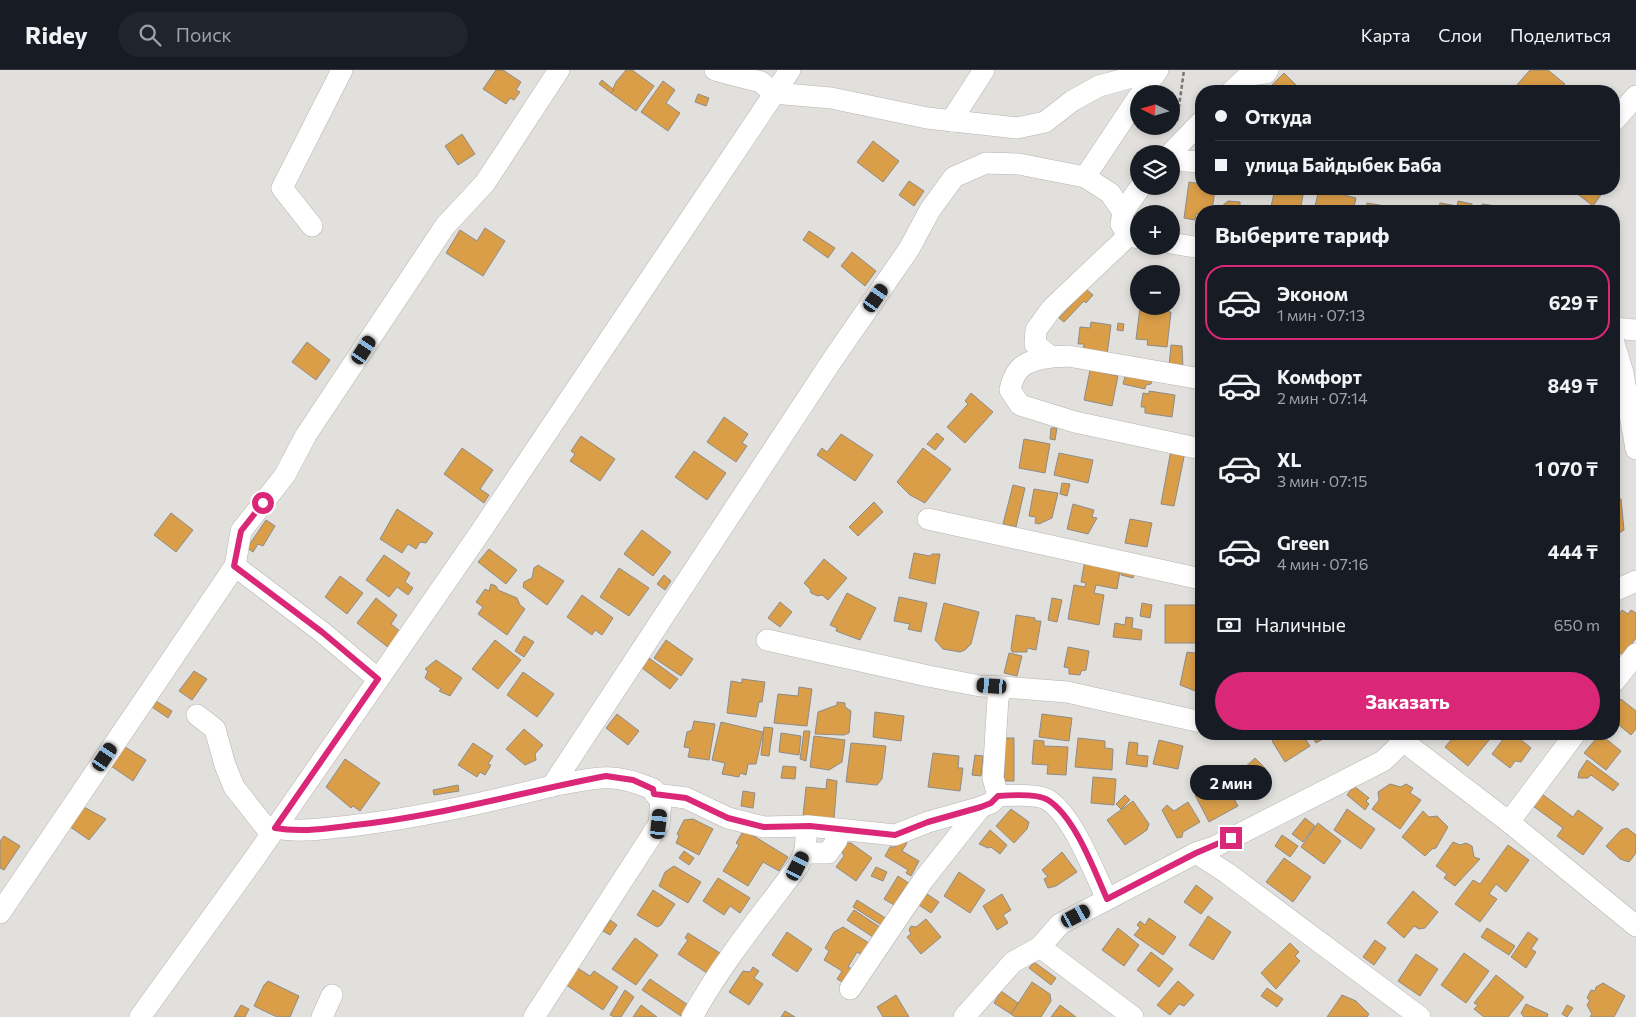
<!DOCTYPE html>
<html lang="ru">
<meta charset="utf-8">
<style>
:root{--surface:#171b24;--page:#20242c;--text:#f1f3f6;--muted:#9ea1a6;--line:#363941;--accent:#db2777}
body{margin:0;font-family:Commissioner,sans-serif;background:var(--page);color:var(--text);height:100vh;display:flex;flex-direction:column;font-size:19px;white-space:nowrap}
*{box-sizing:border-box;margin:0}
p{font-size:16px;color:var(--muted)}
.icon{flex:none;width:28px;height:28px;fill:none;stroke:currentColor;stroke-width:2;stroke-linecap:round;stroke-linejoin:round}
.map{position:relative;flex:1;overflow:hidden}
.panel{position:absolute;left:1195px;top:135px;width:425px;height:535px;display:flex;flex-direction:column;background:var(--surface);border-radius:20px;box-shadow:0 2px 8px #0003}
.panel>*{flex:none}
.banner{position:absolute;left:1195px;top:15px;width:425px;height:110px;border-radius:20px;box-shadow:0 2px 8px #0003;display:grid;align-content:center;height:110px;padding:0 20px;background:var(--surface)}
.needle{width:32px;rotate:275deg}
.fabs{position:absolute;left:1130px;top:15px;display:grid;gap:10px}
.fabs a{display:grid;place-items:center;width:50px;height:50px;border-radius:50%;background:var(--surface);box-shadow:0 2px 8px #0003;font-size:25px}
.end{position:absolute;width:22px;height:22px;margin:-11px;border:6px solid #db2777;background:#fff;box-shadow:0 0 0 2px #fff}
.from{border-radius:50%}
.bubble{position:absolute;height:35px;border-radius:18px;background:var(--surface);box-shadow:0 2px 8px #0003;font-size:16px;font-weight:700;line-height:35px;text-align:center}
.car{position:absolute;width:15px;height:30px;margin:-15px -8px;border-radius:6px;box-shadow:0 0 4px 1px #0007;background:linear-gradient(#222 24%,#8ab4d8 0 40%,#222 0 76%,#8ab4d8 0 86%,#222 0)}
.banner b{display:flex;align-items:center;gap:18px;height:48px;font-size:19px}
.banner b+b{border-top:1px solid var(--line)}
.banner i{width:12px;height:12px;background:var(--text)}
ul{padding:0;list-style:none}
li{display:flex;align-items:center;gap:15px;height:75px;margin:0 10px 8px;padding:0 10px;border:2px solid transparent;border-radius:20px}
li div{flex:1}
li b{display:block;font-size:19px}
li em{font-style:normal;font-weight:700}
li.current{border-color:var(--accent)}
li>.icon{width:45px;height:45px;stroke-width:1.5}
h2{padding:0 20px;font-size:22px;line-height:60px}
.pay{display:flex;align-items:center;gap:12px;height:55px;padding:0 20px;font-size:19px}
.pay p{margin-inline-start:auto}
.cta{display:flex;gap:10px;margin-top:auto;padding:10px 20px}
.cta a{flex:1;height:58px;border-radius:30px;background:var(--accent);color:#fff;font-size:20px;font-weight:700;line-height:58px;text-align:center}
header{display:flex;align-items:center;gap:30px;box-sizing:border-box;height:70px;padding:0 25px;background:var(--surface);border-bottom:1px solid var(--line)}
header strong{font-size:24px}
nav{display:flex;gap:28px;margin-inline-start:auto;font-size:18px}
.search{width:350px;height:45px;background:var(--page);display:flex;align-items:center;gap:12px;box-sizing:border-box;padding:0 18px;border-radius:28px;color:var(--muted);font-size:19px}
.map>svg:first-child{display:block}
.building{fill:#da9e49;stroke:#8d8b88}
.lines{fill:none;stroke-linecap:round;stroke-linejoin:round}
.minor-casing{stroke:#b6b3b1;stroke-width:22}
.path{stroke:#777573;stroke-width:2.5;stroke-dasharray:4 2.5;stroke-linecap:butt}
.minor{stroke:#fff;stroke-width:21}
.route{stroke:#db2777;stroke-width:6}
</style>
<header>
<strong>Ridey</strong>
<div class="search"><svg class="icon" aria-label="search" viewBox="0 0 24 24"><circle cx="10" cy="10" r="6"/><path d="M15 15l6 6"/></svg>Поиск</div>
<nav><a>Карта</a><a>Слои</a><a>Поделиться</a></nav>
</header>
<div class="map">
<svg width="1636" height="947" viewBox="0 0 1636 947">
<rect width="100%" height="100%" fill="#e2e0dd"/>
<g class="building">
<path d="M496,0H503L521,12L516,20L520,22L514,30L510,28L506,34L483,19Z"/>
<path d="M626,0H632L654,16L636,41L611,23L616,12Z"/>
<path d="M1530,0H1548L1565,14L1558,21H1522L1516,16Z"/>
<path d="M1284,3L1297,16L1292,21H1268L1267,20Z"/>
<path d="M602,10L614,20L611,23L599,14Z"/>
<path d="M663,11L675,20L666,33L680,43L668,61L641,42Z"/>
<path d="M698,24L709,28L706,36L695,32Z"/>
<path d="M462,64L475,84L458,95L445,76Z"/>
<path d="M873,71L899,91L883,112L857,92Z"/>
<path d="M909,111L924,121L914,136L899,125Z"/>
<path d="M1189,112L1201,114V119H1215L1212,141H1201V145L1196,144L1195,150L1184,148Z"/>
<path d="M1275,119L1304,120L1300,141H1270Z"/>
<path d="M1319,119L1356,128L1353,141H1314Z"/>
<path d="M1577,119H1599L1603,122L1593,136L1575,122Z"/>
<path d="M1228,131L1240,132V137L1246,138V141H1220L1221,137Z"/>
<path d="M1458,131L1472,134L1473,141H1438L1440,133L1457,136Z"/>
<path d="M1367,133L1385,136L1384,139L1392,141H1366Z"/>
<path d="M1482,134L1511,138V141H1481Z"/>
<path d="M1552,138L1573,140V138L1590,140L1552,141Z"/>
<path d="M485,158L505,171L483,206L446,183L460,160L477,171Z"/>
<path d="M809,161L835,178L828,188L803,170Z"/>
<path d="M852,182L876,201L865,216L841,196Z"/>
<path d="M1086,219L1093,225L1086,233L1084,231L1064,252L1059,248Z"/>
<path d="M1140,238L1171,242L1167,277L1147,275L1148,270L1136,269Z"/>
<path d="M1091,252L1111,255L1107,285L1083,282L1084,274H1078L1080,257L1090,258Z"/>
<path d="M1118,253L1124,254L1123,261L1117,260Z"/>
<path d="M307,272L330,290L316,310L292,292Z"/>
<path d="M1171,275L1182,276L1183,299L1169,297Z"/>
<path d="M1090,300L1118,306L1112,336L1084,330Z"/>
<path d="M1126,303L1152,308L1151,314L1146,315L1145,319L1123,314Z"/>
<path d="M1149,321L1175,325L1172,347L1145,343V337H1141L1143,323L1149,324Z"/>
<path d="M971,323L993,342L965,373L947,357L968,334L965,331Z"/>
<path d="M724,347L748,364L742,373L747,376L736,392L707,372Z"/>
<path d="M1051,358H1057L1055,370L1050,369Z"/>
<path d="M937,363L944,369L935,380L927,374Z"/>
<path d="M841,364L873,385L855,411L817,385L822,378L827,382Z"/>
<path d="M581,366L615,389L600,411L570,391L575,384L571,381Z"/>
<path d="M1024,369L1050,374L1045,403L1019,398Z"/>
<path d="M462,378L493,400L480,419L489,425L484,433L444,404Z"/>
<path d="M923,378L951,399L925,433L910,425L897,412Z"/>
<path d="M1171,380L1185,382L1174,436L1161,434Z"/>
<path d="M694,381L726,403L707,430L675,407Z"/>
<path d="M1059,383L1093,390L1088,413L1054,405Z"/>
<path d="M1062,413L1070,414L1067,426L1060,424Z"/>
<path d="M1013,415L1025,418L1016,457L1003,454Z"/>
<path d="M1034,419L1058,423L1052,448L1039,454L1035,453L1036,447L1029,446Z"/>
<path d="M1614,429H1621L1624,460L1618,464L1614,462Z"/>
<path d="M874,432L883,442L858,466L849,457Z"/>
<path d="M1073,434L1094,440L1092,447L1097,448L1088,464L1067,459Z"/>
<path d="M397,439L433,463L426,473L420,472L416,479L408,474L402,483L380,469Z"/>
<path d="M171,443L193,460L176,482L154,465Z"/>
<path d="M1130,449L1152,453L1147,477L1125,473Z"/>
<path d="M266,450L275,456L263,476L258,474L253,482L247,478Z"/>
<path d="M642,460L671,482L653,506L624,484Z"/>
<path d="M489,479L517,500L506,514L478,492Z"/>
<path d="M914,483L930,486L932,484H940L935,514L909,508Z"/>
<path d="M384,485L410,503L405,512L413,518L408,525L397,517L389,527L366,510Z"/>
<path d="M824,489L847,508L828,530L822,525L818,526L811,523L810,519L804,513Z"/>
<path d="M1085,490L1121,496L1117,519L1096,515L1094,523L1104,525L1099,555L1068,549L1074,515L1085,517L1086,513L1081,512Z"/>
<path d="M538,495L564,511L547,535L523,517L524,512L532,508L534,498Z"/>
<path d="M619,498L649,518L629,546L600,527Z"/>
<path d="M1122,498L1135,501L1133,508L1121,505Z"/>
<path d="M664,505L671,511L665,520L657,514Z"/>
<path d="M340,506L363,523L347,544L325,527Z"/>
<path d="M491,514L496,516L498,520L517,528L520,535L525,539L507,565L478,544L483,537L476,532L485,519L489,521Z"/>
<path d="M847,523L876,538L860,570L836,561L837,558L830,555Z"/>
<path d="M582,525L613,548L602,565L595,560L592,565L567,547Z"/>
<path d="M899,527L927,533L921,562L908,559L910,554L894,551Z"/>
<path d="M376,528L397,545L391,554L401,562L389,578L357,553Z"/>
<path d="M1052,528L1062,530L1057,552L1048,550Z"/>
<path d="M780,532L792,542L780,557L768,548Z"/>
<path d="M944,533L979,542L971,574L965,580L960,582L943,579L935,570Z"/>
<path d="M1142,533L1152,535L1150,548L1140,546Z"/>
<rect x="1165" y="535" width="31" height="38"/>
<path d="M1622,540L1628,544L1631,540L1636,543V568L1623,585L1614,578V551Z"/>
<path d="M1016,545L1035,548V551H1041L1036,580L1027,578V582H1012L1011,579Z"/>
<path d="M1126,547L1133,548L1132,558L1142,560L1141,570L1113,567L1115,553L1125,555Z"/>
<path d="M524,566L534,572L524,587L515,581Z"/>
<path d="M495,570L521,590L498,619L472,599Z"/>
<path d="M666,570L693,589L681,606L654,588Z"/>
<path d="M1068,577L1089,581L1086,600L1081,601L1080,605L1069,604V598L1064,597Z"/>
<path d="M1187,582L1201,584V620L1198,622L1180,615Z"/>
<path d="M1009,583L1022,586L1017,606L1004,603Z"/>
<path d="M649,588L678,609L670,619L642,598Z"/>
<path d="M436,590L462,608L450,626L439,621L441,619L425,608L428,601L425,599Z"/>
<path d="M194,601L207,609L192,630L179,621Z"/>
<path d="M523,602L554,624L537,647L507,625Z"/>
<path d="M742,609L765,612L762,632H759L756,647L727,643L731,611L742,613Z"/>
<path d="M799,617L812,619L807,656L774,653L778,624L798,626Z"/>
<path d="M1621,629L1636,641V659L1631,665L1614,651V638Z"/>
<path d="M156,631L172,641L168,648L152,637Z"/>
<path d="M837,632L845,633V637L851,641L849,663L844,665L815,664L818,642L837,635Z"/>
<path d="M875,642L904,646L901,671L873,667Z"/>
<path d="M617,644L639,661L628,675L606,658Z"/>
<path d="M1042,644L1072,648L1069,671L1039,667Z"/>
<path d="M694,651L715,654L709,690L688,687L690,678L684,677L687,662L692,660Z"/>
<path d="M721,652L763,662L756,694H748L746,705L740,703L739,707L722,704L725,693L712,690Z"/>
<path d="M764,657L773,658L769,686L761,685Z"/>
<path d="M524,659L543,675L535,684L536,690L525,695L506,679Z"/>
<path d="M804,661H810L806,691L800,689Z"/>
<path d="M781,663L801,666L799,685L779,682Z"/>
<path d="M1278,664H1302L1310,676L1285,692L1272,671L1280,666Z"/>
<path d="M1310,664H1332L1316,673Z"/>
<path d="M1456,664H1494L1468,696L1445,677Z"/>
<path d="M1507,664H1514L1531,678L1521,692L1515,691L1510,698L1492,684Z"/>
<path d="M1600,664L1621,681L1606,700L1584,683Z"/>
<path d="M814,666L845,670L842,692L829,700L810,697Z"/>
<path d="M1005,668H1014V711H1004Z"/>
<path d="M1078,668L1105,671V678L1113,679L1112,700L1075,697Z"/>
<path d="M1034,670L1044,671V676L1068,677L1066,705L1047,704L1048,695L1032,694Z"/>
<path d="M1159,670L1183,676L1178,699L1153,694Z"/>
<path d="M1129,672L1138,673L1137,685L1148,686L1147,697L1126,694Z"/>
<path d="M473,673L493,686L488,694L491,695L485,705L480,702L477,707L458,695Z"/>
<path d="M851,673L886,676L882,709L877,715L846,712Z"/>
<path d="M122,675L146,690L133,711L111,696Z"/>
<path d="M933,683L959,686L958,698H963L960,721L928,717Z"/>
<path d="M975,685L983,686L981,706L972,705Z"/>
<path d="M1255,688L1265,698L1270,710L1250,729L1234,712L1243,704L1241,701Z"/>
<path d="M345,689L380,713L360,741L353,736L351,738L326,717Z"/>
<path d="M1587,690L1619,714L1613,721L1591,705L1588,708H1578L1579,702Z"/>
<path d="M783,696L796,697L795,709L781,708Z"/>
<path d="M1093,707L1116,709L1114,735L1091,733Z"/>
<path d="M827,709L837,711L834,749L803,746L806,717L826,719Z"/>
<path d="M1223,709L1238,736L1209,752L1195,725Z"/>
<path d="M1390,714L1401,717L1406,714L1413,718L1410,723L1421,730L1400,759L1372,739L1379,730L1378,722Z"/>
<path d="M458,715L459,721L434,725L433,720Z"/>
<path d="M1354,716L1369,728L1366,731L1369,734L1365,740L1347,725Z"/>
<path d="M743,721L755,723L753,738L741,736Z"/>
<path d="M1542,724L1573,747L1578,740L1603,758L1583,785L1557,766L1563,758L1533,736Z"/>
<path d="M1125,725L1130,730L1121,739L1116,734Z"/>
<path d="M1133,731L1149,754L1147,760L1125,775L1107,750Z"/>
<path d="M1188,732L1200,752L1183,762L1182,767L1177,768L1162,740L1167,735L1174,741Z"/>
<path d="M82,736L106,749L89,770L69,756Z"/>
<path d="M1011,739L1029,752L1027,759L1014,773L996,756Z"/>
<path d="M1347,739L1375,759L1361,779L1334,760Z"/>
<path d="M1423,741L1429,747L1437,746L1448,757L1436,778L1432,779L1425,786L1402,767Z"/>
<path d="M1305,748L1315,756L1303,772L1292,764Z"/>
<path d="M693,749L713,759L699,785L676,773L679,766L677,764L684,750Z"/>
<path d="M1318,753L1341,771L1324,794L1301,777Z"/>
<path d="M1627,758L1636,765V783L1629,792L1620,789L1606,776L1621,760Z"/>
<path d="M744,760L788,787L779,801L763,792L748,816L723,801L739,775L736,773Z"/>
<path d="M990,760L1007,775L1000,784L991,777L988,778L979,774Z"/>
<path d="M1282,765L1298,776L1290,787L1275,776Z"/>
<path d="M4,766L20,776L4,800L0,798V771Z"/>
<path d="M900,769L907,773L902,781L919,791L911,806L906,803L908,800L885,786L890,777H895Z"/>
<path d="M1453,772L1460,775L1466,773L1472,776L1474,787L1480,789L1455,816L1444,808L1447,804L1436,796Z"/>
<path d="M847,773H851L872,788L856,811L836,797L844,786L842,782Z"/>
<path d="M1508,775L1529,790L1506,822L1496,814L1489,824L1497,829L1480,852L1455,834L1473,810L1480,814Z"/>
<path d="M684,781L694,788L689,795L679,788Z"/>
<path d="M1062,782L1077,802L1056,816L1048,818L1044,809L1048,807L1042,800Z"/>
<path d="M1284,788L1311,807L1293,832L1266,812Z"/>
<path d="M674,796L701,812L688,833L659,816L665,802Z"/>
<path d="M876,797L887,802L883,811L871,806Z"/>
<path d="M959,802L985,820L970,843L944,826Z"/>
<path d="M898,806L913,816L908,823L903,820L894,835L884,829Z"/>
<path d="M718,808L750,828L740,843L730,836L724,845L703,831Z"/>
<path d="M1196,815L1213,828L1201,844L1184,832Z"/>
<path d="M653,820L675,834L661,855L657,857L637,845Z"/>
<path d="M1413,821L1438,842L1425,858L1419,859L1414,856L1404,868L1387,853Z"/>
<path d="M924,822L939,832L931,843L916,833Z"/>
<path d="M1002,824L1011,840L1003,845L1008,853L997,860L983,836Z"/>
<path d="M857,830L887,849L883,856L853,837Z"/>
<path d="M854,840L886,861L879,871L847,850Z"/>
<path d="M1208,846L1231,862L1213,890L1189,875Z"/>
<path d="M1149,848L1176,867L1163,885L1134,865L1140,858L1137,855L1140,851L1145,855Z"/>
<path d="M926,849L941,867L921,884L907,867L911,864L909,860L911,856L916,857Z"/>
<path d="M610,850L617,855L610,865L603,861Z"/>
<path d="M843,857L869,873L862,885L857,882L848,897L854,900L846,914L837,909L842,901L824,890L829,881L825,878L834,862Z"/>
<path d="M1118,858L1139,875L1124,896L1102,880Z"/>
<path d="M1487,858L1515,876L1509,885L1481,867Z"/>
<path d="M787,862L812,879L797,902L772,885Z"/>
<path d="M1528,862L1538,869L1531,879L1536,882L1526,898L1511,887Z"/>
<path d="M688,863L720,883L707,903L678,884L688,870L685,868Z"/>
<path d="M635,868L658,885L636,915L612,899Z"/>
<path d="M1375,870L1386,878L1374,895L1363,887Z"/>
<path d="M1290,873L1299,882L1295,886L1300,891L1276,919L1261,903Z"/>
<path d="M1151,882L1173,899L1159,917L1137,900Z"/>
<path d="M1464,883L1489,901L1466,933L1441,915Z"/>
<path d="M1416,884L1438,899L1420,926L1398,911Z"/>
<path d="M1034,892L1056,908L1051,915L1029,898Z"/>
<path d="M576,897L590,906L594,901L618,917L603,940L565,914Z"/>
<path d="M753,897L759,901L754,908L763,914L749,935L729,922L743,901L750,902Z"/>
<path d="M1496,905L1524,927L1508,947H1484L1474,939L1478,935L1474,933Z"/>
<path d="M650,909L688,935L681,946L642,920Z"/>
<path d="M268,911L299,926L290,947H277L254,936L264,915Z"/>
<path d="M1178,911L1194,925L1184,936L1179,934L1170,945L1157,935Z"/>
<path d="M1032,912L1050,924L1051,931L1041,947H1015L1011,944Z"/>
<path d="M1603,913L1625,926L1614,947H1590L1592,944L1587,935L1590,930L1587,928L1591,920L1595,921L1596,917Z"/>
<path d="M1267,918L1283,929L1277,937L1261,926Z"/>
<path d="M625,920L634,927L621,947H614L610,945Z"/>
<path d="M1001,921L1018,933L1011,944L994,933Z"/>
<path d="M896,925L909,947H883L877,937Z"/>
<path d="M1342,925L1356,931L1369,944L1367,947H1327Z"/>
<path d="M1526,934L1548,944L1547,947H1524L1521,943Z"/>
<path d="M241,935L249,939L245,947H234Z"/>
<path d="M641,935L657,947H633Z"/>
<path d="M1060,935L1076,947H1051Z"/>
<path d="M1567,935L1573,938L1567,947L1562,944Z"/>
<path d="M785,941L795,947H781Z"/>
</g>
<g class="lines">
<g class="minor-casing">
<g id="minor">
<path d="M715,0L761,12L773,23L831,28L927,48L1017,58L1045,52L1072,31L1099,16L1158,0L1141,24"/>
<path d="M1232,21L1249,5L1266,3L1268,0"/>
<path d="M951,51L984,0"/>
<path d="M1614,51L1636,26"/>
<path d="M1170,84L1201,52"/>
<path d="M1171,90L1201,92"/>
<path d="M1085,107L1139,26"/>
<path d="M1123,142L1141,116"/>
<path d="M312,156L282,118L342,0"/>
<path d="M1128,166L1052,238L1036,260L1035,274L1051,287L1068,286L1201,309"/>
<path d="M1171,173L1201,178"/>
<path d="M1614,258L1636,260"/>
<path d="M1614,273L1623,303L1636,379"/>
<path d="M1051,287C1028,290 1015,295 1010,320L1020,335L1075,352L1201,379"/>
<path d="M928,449L1201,509"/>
<path d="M1614,521L1636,511"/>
<path d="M767,570L928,606L980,616L1003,617"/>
<path d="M378,609L322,562L235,496L241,461L285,405L306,365L445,156L485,113L559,0"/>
<path d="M1614,612L1636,584"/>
<path d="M197,645L215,659L225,695L234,717L271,764"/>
<path d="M1401,664L1403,671L1509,752L1636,856"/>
<path d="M655,724L686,728L728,748L764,757L809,756L895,765L928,752L981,737L991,733L998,726"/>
<path d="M1509,752L1575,664"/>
<path d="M275,758C300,763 325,758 350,756C419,748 485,733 552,716"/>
<path d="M804,783H828L837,770L839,760"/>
<path d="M1196,783L1227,803L1420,947"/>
<path d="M1107,829C1094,802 1073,746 1048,730C1038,724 1011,725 998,726L993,708L998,628L1003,617L1067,622L1201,652"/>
<path d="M0,843L235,496"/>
<path d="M1040,877L1133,947"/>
<path d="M850,919L924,809L981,737"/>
<path d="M140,947L254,789L477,467L790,0"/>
<path d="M322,947L332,925"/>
<path d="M534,947L659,754L661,731L655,724L653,719C610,701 596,708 552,716L831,292L909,179L930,140L954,107L986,93L1019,94L1049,100L1085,107L1110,123L1123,142L1121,154L1128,166L1139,168"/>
<path d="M692,947C722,893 761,845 798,796L805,781L807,756"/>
<path d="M964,947L1013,892L1040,877L1060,854L1196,783L1214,777L1383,691L1411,664"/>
</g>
</g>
<path class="path" d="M1177,51L1184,0"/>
<use href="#minor" class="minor"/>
</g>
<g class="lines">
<path class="route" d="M263,433L241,461L234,496L322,562L378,609L275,758C302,763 328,758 355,755C440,746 522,722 606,706L633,710L653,719L654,724L686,728L728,748L764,757L810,756L895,765L928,752L981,737L991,733L998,726C1011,725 1038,724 1048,730C1075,747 1094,800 1107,829L1196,783L1231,768"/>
</g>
</svg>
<div class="fabs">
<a><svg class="needle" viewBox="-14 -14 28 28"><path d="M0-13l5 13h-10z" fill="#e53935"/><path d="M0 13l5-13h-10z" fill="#9ea1a6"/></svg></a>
<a><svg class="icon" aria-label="layers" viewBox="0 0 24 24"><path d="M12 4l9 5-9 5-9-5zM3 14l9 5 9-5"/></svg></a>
<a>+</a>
<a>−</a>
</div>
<i class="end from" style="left:263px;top:433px"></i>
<i class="end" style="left:1231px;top:768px"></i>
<div class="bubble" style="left:1190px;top:695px;width:82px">2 мин</div>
<i class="car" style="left:876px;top:228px;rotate:35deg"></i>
<i class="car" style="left:364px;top:280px;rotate:33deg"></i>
<i class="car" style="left:992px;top:616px;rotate:274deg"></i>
<i class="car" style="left:105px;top:687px;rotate:34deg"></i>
<i class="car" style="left:659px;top:754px;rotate:6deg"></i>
<i class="car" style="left:798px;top:796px;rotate:27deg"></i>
<i class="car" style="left:1076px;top:846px;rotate:62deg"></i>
<div class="banner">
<b><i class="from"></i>Откуда</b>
<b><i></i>улица Байдыбек Баба</b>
</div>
<section class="panel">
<h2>Выберите тариф</h2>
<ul>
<li class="current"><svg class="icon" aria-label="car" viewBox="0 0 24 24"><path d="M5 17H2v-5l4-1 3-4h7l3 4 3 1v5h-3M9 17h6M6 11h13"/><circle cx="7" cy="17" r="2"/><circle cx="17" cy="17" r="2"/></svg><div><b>Эконом</b><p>1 мин · 07:13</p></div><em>629 ₸</em></li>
<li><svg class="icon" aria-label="car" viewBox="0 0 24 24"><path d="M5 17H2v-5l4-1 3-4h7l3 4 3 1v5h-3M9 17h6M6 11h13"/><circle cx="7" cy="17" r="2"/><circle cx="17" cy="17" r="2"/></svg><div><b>Комфорт</b><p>2 мин · 07:14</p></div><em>849 ₸</em></li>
<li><svg class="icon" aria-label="car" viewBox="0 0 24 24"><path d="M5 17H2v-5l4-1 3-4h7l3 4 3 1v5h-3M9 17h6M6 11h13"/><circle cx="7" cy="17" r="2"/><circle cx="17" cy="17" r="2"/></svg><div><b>XL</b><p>3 мин · 07:15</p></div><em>1 070 ₸</em></li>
<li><svg class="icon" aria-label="car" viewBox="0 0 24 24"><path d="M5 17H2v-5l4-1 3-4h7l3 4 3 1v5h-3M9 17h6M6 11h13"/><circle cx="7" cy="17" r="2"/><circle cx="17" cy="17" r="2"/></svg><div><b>Green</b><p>4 мин · 07:16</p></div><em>444 ₸</em></li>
</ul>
<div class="pay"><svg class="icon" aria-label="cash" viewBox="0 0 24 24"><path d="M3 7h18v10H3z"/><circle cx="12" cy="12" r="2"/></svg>Наличные<p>650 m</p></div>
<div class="cta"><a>Заказать</a></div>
</section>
</div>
